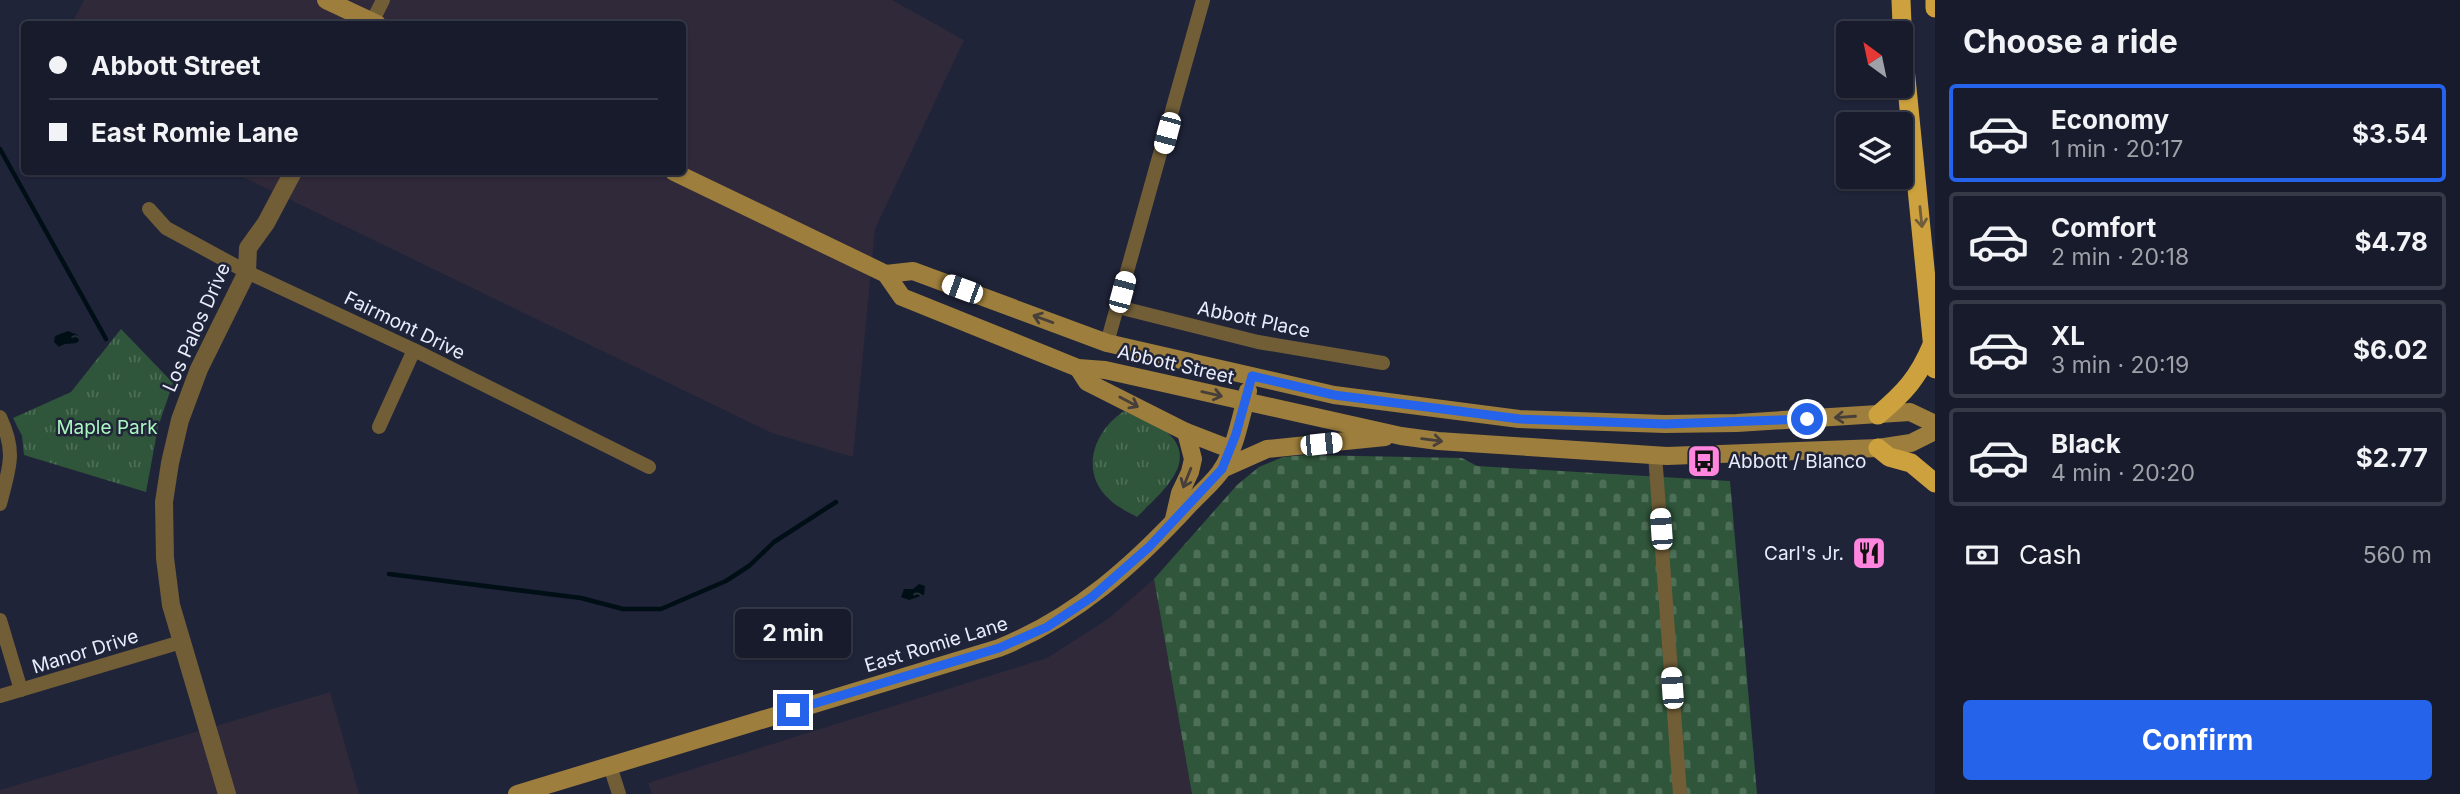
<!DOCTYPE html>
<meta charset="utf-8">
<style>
:root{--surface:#181b2b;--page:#252837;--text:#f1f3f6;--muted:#9fa1a9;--line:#363947;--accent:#2563eb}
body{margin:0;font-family:Inter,sans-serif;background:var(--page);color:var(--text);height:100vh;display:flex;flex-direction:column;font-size:26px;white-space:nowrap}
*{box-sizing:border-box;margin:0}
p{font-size:23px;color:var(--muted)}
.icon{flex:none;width:38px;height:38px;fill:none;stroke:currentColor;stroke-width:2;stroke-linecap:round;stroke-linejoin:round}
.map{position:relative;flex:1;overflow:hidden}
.side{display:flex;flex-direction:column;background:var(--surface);width:525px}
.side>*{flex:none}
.top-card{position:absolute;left:21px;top:21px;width:665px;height:154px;border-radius:7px;box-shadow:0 2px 5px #0004,0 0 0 2px var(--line);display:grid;align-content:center;height:154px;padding:0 28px;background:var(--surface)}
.needle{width:46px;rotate:327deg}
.buttons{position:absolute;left:1836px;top:21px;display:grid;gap:14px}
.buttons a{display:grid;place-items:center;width:77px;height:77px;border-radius:7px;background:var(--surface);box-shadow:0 2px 5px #0004,0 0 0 2px var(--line);font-size:35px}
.end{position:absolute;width:32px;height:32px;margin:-16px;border:9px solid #2563eb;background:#fff;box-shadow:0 0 0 4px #fff}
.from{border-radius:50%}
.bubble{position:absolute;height:49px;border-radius:7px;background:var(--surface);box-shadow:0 2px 5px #0004,0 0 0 2px var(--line);font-size:23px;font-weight:700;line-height:49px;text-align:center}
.car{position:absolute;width:21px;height:42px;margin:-21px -10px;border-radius:9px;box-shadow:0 0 5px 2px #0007;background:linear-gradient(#fff 24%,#345 0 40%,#fff 0 76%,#345 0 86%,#fff 0)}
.top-card b{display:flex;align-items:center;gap:24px;height:66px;font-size:26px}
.top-card b+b{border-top:2px solid var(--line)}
.top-card i{width:18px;height:18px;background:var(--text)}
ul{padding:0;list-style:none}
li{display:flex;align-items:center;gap:21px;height:98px;margin:0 14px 10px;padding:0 14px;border:4px solid var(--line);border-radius:7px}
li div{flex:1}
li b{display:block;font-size:26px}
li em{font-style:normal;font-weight:700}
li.selected{border-color:var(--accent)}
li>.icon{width:63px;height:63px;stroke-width:1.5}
h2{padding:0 28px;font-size:32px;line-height:84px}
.pay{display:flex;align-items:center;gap:18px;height:77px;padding:0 28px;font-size:26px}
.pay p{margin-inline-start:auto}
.cta{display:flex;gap:14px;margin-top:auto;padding:14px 28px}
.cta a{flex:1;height:80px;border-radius:7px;background:var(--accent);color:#fff;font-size:28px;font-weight:700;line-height:80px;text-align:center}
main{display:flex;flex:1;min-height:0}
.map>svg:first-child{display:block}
.commercial{fill:#2f293a}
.grass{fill:url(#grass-tufts)}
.cemetery{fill:url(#cemetery-stones)}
.water{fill:url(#water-ripples)}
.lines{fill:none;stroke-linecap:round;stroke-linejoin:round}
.stream{stroke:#000f16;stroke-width:4.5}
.minor{stroke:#715e37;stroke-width:14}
.tertiary{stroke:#715e37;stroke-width:18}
.secondary{stroke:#9d7e3c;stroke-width:18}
.trunk{stroke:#cda13d;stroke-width:19}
.oneway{stroke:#6e5c3b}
.oneway2{stroke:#463f3a}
.route{stroke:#2563eb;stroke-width:9}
.labels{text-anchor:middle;stroke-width:5;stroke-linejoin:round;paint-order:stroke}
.street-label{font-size:19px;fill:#e9ecfb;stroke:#202439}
.park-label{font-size:19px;fill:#aaf6bf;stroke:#202439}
.poi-label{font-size:19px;fill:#e9ecfb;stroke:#202439;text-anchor:start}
</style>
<main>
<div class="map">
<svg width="1935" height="794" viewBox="0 0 1935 794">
<defs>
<pattern id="grass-tufts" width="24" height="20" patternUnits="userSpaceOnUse" patternTransform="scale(1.75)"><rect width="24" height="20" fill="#2f553a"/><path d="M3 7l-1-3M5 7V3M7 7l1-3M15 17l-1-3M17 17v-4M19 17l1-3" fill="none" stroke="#4d6e57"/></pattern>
<pattern id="cemetery-stones" width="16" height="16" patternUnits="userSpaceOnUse" patternTransform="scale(1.75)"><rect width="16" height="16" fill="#2f553a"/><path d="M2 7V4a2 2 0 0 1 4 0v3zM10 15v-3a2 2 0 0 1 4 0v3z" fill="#4d6e57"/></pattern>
<pattern id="water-ripples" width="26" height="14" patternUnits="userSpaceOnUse" patternTransform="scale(1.75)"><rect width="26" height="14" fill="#000f16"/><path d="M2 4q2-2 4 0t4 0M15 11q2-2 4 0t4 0" fill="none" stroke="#253239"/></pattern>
</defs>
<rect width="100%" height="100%" fill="#202439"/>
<g class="commercial">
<path d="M84,0H892L964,40L875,229L853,457L772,433L233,172H682V24H72Z"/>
<path d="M1154,579L1192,794H652L648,783L1047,658L1108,619Z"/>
<path d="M330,692L359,794H0V790Z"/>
</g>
<g class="grass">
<path d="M121,329L173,383L158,427L146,492L24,455L22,436L13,418L71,392Z"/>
<path d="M1124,411C1137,418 1157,423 1168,433C1201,463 1157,496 1137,517C1128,512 1117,507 1109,499C1079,471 1094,431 1124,411Z"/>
</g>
<path class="cemetery" d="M1306,455L1462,458L1477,466L1730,481L1757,794H1192L1154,579L1237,485L1259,467L1283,457Z"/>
<g class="water">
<path d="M68,331L78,335L79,341C74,346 66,341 59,347L54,342L55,336Z"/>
<path d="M919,584L925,586L924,595L909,600L901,597L904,589H913Z"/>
</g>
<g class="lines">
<g class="stream">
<path d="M0,149L106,339"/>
<path d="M389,574L581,598L623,609H661L726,581L749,566L774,542L836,502"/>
</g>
<g class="minor">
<path d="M372,22L383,0"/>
<path d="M149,209L166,228L247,272L414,350L649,467"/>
<path d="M1118,307L1258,342L1383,363"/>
<path d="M1107,343L1203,0"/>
<path d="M0,417C17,453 9,468 0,504"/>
<path d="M379,427L414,350"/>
<path d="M1655,454L1680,794"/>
<path d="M0,620L21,690"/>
<path d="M0,696L181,642"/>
<path d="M610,766L619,794"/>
</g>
<path class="tertiary" d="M227,794L171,605L165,558L164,502L170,463L180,420L199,369L247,272L248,248L266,223L293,172"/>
<g class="secondary">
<path d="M326,0L377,24"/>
<path d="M674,172L886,274L902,297L1078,368L1105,370L1401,436L1438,441L1667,456L1878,448L1911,443L1935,431"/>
<path d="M886,274L913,271L1107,343L1334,395L1519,419L1665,424L1737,423L1910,412L1935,424"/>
<path d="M1078,368L1087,382L1186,432L1230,449"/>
<path d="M1222,469L1267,449L1385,437"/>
<path d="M1174,519L1180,493L1190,472L1193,459L1186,432"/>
<path d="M517,794L999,648C1076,617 1134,565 1190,504C1200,493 1215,481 1223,468C1236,445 1241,416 1248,391"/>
</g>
<g class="trunk">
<path d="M1901,0L1903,48L1935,369"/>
<path d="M1935,0V8"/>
<path d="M1878,415C1905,392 1918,378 1932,345"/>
<path d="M1878,448L1889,457L1911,463L1935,483"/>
</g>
</g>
<defs><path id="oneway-shaft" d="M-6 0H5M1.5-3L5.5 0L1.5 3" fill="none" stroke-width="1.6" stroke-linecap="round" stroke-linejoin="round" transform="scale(1.75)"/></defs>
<use class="oneway" href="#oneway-shaft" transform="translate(1921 217) rotate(84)"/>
<g class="oneway2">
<use href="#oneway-shaft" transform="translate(1043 319) rotate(-160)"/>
<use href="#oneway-shaft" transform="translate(1212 394) rotate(13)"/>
<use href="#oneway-shaft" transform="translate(1129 402) rotate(28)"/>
<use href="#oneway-shaft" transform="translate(1845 417) rotate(176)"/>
<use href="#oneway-shaft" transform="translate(1432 440) rotate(7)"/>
<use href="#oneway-shaft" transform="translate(1187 478) rotate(112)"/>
</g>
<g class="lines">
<path class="route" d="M793,710L999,648L1047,627L1092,597L1149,547L1222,469L1236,434L1252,376L1334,395L1520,419L1665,424L1807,419"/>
</g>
<defs>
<g id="bus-square" transform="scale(1.75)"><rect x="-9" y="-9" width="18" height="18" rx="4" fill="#ff85de" stroke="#202439"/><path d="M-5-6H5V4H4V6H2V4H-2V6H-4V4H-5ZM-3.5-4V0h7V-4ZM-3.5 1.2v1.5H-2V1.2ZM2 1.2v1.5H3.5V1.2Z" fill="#111"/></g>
<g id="restaurant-square" transform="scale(1.75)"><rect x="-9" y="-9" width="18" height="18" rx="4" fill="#ff85de" stroke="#202439"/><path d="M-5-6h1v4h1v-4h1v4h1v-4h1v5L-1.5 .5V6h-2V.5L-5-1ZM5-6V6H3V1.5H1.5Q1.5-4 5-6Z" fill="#111"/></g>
</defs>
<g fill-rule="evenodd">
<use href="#bus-square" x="1704" y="461"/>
<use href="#restaurant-square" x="1869" y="553"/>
</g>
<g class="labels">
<g class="street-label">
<text transform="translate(1254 319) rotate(12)" y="7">Abbott Place</text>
<text transform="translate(405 325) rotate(26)" y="7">Fairmont Drive</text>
<text transform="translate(196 327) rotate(-66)" y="7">Los Palos Drive</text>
<text transform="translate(1176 364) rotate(13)" y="7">Abbott Street</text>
<text transform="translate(936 644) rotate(-17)" y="7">East Romie Lane</text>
<text transform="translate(85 651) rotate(-17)" y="7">Manor Drive</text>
</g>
<g class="park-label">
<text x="107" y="434">Maple Park</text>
</g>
<g class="poi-label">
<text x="1728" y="468">Abbott / Blanco</text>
<text x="1844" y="560" text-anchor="end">Carl's Jr.</text>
</g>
</g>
</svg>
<div class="buttons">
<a><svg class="needle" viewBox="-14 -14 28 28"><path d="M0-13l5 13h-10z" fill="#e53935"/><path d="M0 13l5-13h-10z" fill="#9fa1a9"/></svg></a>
<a><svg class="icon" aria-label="layers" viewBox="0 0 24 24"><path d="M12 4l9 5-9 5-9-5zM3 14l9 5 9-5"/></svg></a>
</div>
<i class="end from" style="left:1807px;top:419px"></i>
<i class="end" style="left:793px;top:710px"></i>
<div class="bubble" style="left:735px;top:609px;width:116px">2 min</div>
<i class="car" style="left:1167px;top:133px;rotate:195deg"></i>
<i class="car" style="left:962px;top:289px;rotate:290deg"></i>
<i class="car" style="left:1122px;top:292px;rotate:15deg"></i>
<i class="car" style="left:1321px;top:444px;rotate:84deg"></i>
<i class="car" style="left:1661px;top:529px;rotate:356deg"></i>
<i class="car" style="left:1672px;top:688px;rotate:356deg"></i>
<div class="top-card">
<b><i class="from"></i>Abbott Street</b>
<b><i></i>East Romie Lane</b>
</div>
</div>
<section class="side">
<h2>Choose a ride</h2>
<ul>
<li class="selected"><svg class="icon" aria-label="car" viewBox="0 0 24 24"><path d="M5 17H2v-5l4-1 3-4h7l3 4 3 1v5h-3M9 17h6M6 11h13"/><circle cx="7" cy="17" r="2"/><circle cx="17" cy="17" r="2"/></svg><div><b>Economy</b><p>1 min · 20:17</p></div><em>$3.54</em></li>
<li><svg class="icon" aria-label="car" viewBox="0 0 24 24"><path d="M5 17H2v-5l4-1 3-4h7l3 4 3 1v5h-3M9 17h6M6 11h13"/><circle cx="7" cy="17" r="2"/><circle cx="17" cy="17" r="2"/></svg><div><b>Comfort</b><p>2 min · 20:18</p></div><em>$4.78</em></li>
<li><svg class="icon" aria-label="car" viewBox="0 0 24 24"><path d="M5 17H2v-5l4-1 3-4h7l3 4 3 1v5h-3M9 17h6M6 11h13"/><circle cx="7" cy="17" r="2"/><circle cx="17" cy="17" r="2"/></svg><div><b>XL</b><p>3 min · 20:19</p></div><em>$6.02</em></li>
<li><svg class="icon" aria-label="car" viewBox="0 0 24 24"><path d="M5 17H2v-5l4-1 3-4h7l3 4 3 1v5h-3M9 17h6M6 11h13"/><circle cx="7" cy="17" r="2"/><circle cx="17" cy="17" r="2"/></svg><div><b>Black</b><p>4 min · 20:20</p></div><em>$2.77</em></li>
</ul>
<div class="pay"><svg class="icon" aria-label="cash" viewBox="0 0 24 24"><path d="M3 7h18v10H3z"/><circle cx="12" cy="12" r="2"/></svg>Cash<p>560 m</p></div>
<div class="cta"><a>Confirm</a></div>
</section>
</main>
